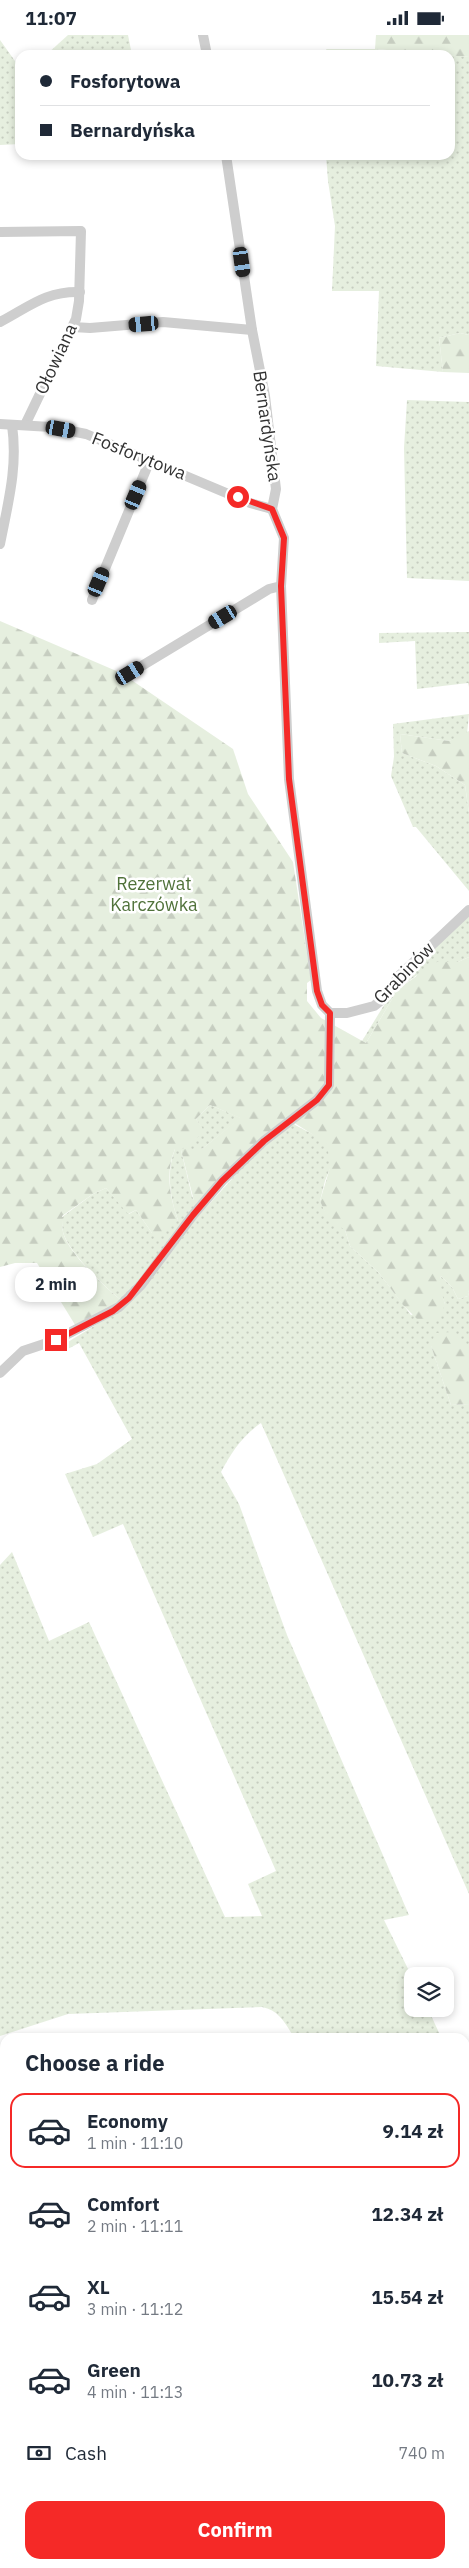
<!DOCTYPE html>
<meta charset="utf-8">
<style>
:root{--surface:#fff;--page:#f2f2f3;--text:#1f2937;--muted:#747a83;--line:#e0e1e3;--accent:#f52927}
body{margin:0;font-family:"IBM Plex Sans",sans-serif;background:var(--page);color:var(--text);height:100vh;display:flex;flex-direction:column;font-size:19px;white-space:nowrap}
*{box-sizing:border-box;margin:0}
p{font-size:16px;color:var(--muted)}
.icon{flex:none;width:28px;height:28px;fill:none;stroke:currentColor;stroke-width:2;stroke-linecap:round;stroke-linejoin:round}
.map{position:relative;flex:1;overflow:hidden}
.drawer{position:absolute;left:0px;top:1998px;width:470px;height:536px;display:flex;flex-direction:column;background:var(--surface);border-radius:15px 15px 0 0;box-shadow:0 2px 8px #0003}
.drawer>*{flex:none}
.banner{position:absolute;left:15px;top:15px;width:440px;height:110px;border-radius:15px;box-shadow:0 2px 8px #0003;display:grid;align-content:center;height:110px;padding:0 25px;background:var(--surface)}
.fabs{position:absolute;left:404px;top:1932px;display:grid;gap:10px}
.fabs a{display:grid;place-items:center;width:50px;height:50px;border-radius:10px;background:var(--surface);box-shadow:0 2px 8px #0003;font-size:25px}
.end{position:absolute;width:22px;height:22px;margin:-11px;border:6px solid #f52927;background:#fff;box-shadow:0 0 0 2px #fff}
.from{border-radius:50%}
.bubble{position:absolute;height:35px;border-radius:15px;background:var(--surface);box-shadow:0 2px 8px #0003;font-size:16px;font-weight:800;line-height:35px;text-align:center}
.car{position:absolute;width:15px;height:30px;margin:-15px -8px;border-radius:6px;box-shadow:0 0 4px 1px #0007;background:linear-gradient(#222 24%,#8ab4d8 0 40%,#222 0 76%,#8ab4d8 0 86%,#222 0)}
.banner b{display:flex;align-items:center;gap:18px;height:48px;font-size:19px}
.banner b+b{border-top:1px solid var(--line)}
.banner i{width:12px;height:12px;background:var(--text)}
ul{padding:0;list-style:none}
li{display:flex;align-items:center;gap:15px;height:75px;margin:0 10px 8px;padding:0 15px;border:2px solid transparent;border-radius:15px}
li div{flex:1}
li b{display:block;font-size:19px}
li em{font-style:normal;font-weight:800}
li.on{border-color:var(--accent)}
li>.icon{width:45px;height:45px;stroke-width:1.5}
h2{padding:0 25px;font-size:22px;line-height:60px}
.pay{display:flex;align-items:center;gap:12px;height:55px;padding:0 25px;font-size:19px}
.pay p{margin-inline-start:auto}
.button{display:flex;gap:10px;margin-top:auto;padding:10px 25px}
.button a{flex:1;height:58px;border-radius:15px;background:var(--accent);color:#fff;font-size:20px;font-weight:800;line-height:58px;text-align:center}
.status{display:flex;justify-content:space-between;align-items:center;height:35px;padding:0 25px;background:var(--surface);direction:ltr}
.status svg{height:14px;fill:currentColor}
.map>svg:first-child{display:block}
.green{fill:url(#green-dots)}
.forest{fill:url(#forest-firs);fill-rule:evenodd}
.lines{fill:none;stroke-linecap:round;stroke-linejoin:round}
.minor{stroke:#cecece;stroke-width:10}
.secondary{stroke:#bbb;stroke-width:14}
.route{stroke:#f52927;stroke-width:6}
.labels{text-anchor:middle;stroke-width:5;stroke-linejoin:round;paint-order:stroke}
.street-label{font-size:18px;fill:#313131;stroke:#fff}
.park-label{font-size:18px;fill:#50723a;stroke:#fff}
</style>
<div class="status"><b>11:07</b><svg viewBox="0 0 49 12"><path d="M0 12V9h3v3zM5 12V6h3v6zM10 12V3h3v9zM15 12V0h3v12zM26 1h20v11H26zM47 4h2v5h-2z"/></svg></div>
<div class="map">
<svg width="469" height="2533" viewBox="0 0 469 2533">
<defs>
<pattern id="green-dots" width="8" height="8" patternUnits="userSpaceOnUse" patternTransform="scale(1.25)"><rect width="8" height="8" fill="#e6efdf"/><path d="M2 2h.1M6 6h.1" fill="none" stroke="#c6cdc0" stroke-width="1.8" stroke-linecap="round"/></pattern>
<pattern id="forest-firs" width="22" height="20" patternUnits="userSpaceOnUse" patternTransform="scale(1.25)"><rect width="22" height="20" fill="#e6efdf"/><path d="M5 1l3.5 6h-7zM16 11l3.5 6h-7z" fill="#c6cdc0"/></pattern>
</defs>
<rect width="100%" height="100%" fill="#fff"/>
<g class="green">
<path d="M68,0H128L132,20H46Z"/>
<path d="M0,5L20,33V109L0,110Z"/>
<path d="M326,14H375L444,20H329Z"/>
<path d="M450,20L469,22V300L460,298L439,303L443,337L376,331L379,256H332L335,191L328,146L326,120H450Z"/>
<path d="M407,365L469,367V546L407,543L404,413Z"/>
<path d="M469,597V652L468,648L417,654L415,606L379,608V598Z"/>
<path d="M469,679L467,699L449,706L400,699L402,718L436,731L465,750L469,778V856L416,792H413L391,741L394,722L393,689Z"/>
<path d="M469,880V922L458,927H437L345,1195L350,1211L379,1238L411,1280L445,1269L438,1250L441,1241L452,1252L458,1264L468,1261L469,1255V1314L431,1311L451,1370L469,1369V1859L261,1388C242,1401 231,1418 221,1437L239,1469L287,1600L409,1880L384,1885L412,1942V1974H428L441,2002H290L293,2001C285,1987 278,1975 262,1972L68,1979L0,2001V1530L12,1517L49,1606L89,1587L225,1882L262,1881L248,1849L276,1836L123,1489L93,1502L65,1439L97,1429L132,1404L79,1308L66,1315L63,1310L104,1285L250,1124L293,1087L295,1090L322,1104L360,1059L325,1146L320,1166L326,1178L417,940L398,954L366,1008L362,1006L400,944Z"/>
<path d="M210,1070L241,1083L202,1114L181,1115L192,1161L198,1173L122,1266C106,1253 68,1217 63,1197C62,1192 62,1187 62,1182L93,1159L106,1153L129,1179L136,1175L152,1198L178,1185C170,1163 166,1137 175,1114H181L204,1097L196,1084Z"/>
<path d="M465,2070L469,2077V2308L465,2300Z"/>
<path d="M5,2160V2253L0,2254V2162Z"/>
<path d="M5,2272V2342L0,2343V2274Z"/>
</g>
<g class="forest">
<path d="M376,0H469V22L375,14Z"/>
<path d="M460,298L469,300V338L443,337L439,303Z"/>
<path d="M0,586L121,638L233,714L248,759L293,827L311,945L307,948V966L321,983L366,1008L398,954L437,927H458L469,922V1255L468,1261L458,1264L452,1252L441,1241L439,1250L445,1269L439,1286L420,1287L403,1270L379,1238L350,1211L345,1195L328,1184L320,1166L331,1129L326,1108L293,1087L195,1170L181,1115L175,1114C165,1137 170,1163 178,1185L159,1202L152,1198L136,1175L128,1179L106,1153L93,1159L62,1181C62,1187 62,1192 63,1197C67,1217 106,1253 122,1266L77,1293L37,1228H15L0,1232ZM210,1070L240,1083L202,1114H182L205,1097L196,1084Z"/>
<path d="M469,696V778L465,750L436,731L402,718L400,699L449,706Z"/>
<path d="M453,1297L469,1314V1369L451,1370L431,1311L435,1298Z"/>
</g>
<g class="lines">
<g class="minor">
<path d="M203,0L207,20"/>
<path d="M0,197L81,196L79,266L76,284L25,390"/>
<path d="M0,287C29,272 45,256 80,257"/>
<path d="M73,292L90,293L163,287L252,295"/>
<path d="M0,389L51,392L86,399L250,468L272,474"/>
<path d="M0,509C8,468 18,432 12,390"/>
<path d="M92,565L150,425"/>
<path d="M130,638L269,554L281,551"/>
<path d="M330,978H347L374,971L384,963L399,941L469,875"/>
<path d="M0,1338L23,1316L56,1305L119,1272L141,1250L193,1180L222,1146L264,1106L317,1065L329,1050L330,978L322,970L317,956L289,744L281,551L284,503L272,474L276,454L265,361L252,295L226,120"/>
<path d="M465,2186L469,2185"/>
<path d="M0,2347L5,2346"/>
<path d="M465,2371L469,2372"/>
<path d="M465,2497L469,2498"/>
<path d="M156,2529L158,2533"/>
<path d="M127,2533L136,2529"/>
<path d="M264,2533L266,2529"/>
</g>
<g class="secondary">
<path d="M0,2410L5,2407"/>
<path d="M465,2416L469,2418"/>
<path d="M0,2434L5,2430"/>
<path d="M465,2436L469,2438"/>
</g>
</g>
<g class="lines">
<path class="route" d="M56,1305L113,1276L129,1263L193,1180L222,1146L264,1106L317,1065L329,1050L330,978L322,970L317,956L289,744L281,551L284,503L272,474L238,462"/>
</g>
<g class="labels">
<g class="street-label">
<text transform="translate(56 324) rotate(-65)" y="6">Ołowiana</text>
<text transform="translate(267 391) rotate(82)" y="6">Bernardyńska</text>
<text transform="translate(139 421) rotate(22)" y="6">Fosforytowa</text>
<text transform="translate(404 938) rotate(-46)" y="6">Grabinów</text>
</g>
<g class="park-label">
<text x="154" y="855">Rezerwat<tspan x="154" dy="21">Karczówka</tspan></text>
</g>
</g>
</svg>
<div class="fabs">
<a><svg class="icon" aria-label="layers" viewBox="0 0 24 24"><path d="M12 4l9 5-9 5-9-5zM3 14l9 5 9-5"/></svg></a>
</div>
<i class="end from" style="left:238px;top:462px"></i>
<i class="end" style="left:56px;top:1305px"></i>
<div class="bubble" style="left:15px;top:1232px;width:82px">2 min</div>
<i class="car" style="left:242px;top:227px;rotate:172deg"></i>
<i class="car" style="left:144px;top:289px;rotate:265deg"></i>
<i class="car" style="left:61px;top:394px;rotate:100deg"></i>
<i class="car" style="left:136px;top:460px;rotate:23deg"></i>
<i class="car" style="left:99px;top:547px;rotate:23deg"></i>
<i class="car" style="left:223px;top:582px;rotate:239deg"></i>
<i class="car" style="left:130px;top:638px;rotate:59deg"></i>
<div class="banner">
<b><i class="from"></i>Fosforytowa</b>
<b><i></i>Bernardyńska</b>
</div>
<section class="drawer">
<h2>Choose a ride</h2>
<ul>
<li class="on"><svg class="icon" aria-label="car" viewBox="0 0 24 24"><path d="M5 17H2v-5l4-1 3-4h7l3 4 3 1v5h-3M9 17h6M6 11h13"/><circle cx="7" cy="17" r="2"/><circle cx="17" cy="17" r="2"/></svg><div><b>Economy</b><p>1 min · 11:10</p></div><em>9.14 zł</em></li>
<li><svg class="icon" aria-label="car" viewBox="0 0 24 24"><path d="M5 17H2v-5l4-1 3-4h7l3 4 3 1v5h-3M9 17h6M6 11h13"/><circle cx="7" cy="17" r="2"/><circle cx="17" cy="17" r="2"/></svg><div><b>Comfort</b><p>2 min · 11:11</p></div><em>12.34 zł</em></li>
<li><svg class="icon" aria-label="car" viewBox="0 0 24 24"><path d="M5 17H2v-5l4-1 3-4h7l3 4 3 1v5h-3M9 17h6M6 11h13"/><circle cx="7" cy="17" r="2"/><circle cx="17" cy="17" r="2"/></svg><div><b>XL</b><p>3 min · 11:12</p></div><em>15.54 zł</em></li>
<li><svg class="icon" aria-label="car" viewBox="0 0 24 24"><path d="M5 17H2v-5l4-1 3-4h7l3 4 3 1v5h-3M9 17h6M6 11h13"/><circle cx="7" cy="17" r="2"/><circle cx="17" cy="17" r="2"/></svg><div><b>Green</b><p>4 min · 11:13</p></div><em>10.73 zł</em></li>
</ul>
<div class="pay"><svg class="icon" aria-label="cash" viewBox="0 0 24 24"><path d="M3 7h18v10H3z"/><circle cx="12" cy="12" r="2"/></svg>Cash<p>740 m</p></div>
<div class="button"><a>Confirm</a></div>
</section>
</div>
